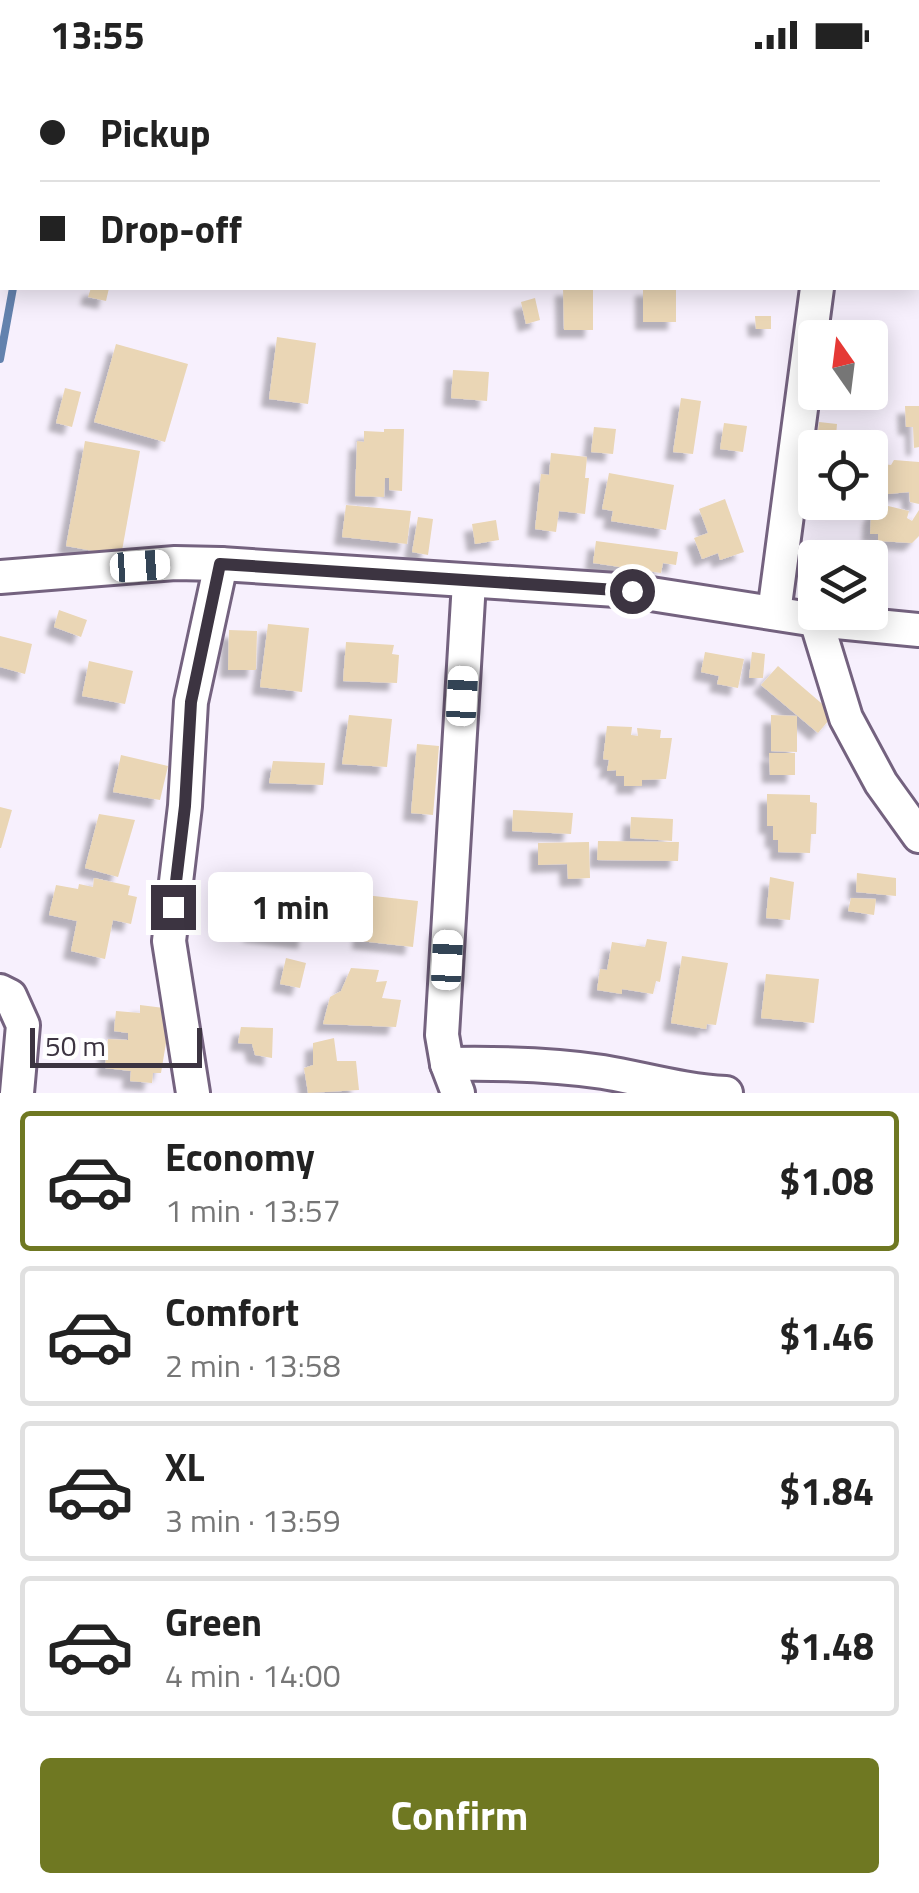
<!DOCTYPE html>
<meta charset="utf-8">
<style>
:root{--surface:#fff;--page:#f2f2f2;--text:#222;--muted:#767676;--line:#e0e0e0;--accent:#6f7822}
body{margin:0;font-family:"Titillium Web",sans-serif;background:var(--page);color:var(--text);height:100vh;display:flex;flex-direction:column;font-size:38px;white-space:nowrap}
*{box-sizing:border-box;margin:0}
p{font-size:32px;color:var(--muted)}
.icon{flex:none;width:55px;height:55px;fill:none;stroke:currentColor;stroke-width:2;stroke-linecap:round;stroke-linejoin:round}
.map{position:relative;height:1023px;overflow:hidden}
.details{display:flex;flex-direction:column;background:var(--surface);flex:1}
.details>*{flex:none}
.hud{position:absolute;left:0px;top:0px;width:920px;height:220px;box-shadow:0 5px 25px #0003;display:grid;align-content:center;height:220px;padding:0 40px;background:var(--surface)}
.needle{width:65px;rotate:346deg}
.fabs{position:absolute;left:798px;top:250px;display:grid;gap:20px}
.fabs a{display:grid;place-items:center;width:90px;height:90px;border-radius:10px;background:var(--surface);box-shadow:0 5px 25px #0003;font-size:50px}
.scale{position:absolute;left:30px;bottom:25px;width:172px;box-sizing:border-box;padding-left:10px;border:5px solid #3c3441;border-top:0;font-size:28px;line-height:35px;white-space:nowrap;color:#3c3441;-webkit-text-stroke:8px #fff;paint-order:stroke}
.end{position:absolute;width:45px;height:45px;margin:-22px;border:12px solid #3c3441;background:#fff;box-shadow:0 0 0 5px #fff}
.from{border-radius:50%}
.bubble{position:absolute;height:70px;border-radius:10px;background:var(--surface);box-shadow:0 5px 25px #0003;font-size:32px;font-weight:700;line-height:70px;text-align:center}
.car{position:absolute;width:30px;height:60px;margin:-30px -15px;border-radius:12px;box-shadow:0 0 8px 2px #0007;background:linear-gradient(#fff 24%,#345 0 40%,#fff 0 76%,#345 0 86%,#fff 0)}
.hud b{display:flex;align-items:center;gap:35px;height:95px;font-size:38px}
.hud b+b{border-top:2px solid var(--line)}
.hud i{width:25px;height:25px;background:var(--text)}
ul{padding:18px 0 0;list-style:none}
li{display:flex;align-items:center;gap:30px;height:140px;margin:0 20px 15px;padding:0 20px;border:5px solid var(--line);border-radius:10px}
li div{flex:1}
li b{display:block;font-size:38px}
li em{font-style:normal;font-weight:700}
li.current{border-color:var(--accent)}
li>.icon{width:90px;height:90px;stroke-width:1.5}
.button{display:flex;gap:20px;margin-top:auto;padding:20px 40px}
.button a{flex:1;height:115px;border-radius:10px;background:var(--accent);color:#fff;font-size:40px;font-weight:700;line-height:115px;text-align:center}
.status{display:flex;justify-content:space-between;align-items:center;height:70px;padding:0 50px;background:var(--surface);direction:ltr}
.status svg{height:28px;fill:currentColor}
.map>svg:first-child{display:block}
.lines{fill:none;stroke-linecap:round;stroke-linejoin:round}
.stream{stroke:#6382ae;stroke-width:8}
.building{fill:#ead6b5;filter:url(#shadow)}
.minor-casing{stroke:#74627f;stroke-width:38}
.minor{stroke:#fff;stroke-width:32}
.route{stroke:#3c3441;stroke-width:12}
</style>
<div class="status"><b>13:55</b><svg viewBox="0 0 49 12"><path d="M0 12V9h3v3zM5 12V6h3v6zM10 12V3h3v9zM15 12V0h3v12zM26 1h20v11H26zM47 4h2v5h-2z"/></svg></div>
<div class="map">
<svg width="919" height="1023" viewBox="0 0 919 1023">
<defs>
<filter id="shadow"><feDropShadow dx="-8" dy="8" stdDeviation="2.5" flood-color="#0004"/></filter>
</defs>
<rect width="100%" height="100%" fill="#f7f0fd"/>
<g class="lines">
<g class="stream">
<path d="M37,2L39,0"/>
<path d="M0,133L2,122"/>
<path d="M0,289L13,218"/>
</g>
</g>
<g class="building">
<path d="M91,218H109L106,231L88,227Z"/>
<path d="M563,218H593V260H564Z"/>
<rect x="643" y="218" width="33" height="34"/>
<path d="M535,228L540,250L526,254L521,232Z"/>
<path d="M755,246H771V259H756Z"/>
<path d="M277,267L316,273L308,334L269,329Z"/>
<path d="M116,274L188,294L165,372L94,352Z"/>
<path d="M453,300L489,302L487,331L451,328Z"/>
<path d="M65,318L81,322L72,357L56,353Z"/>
<path d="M681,328L701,331L693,384L673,382Z"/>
<path d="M905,336H919V377L914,378L913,357H906Z"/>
<path d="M819,352L837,354L835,378H816Z"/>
<path d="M724,353L747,356L743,382L720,379Z"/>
<path d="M594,357L616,359L613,384L591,382Z"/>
<path d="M384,359H404L402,421L389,420V408H385L384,427L355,426L357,371L364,372V361L384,362Z"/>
<path d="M85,371L140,381L121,486L66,476Z"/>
<path d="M551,383L587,387L585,408H589L585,444L559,441L556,462L535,459L541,404L549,405Z"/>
<path d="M894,390L919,392V434L910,432L909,422L888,424L885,420L875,419V401H882V394L891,395Z"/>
<path d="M609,403L674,415L666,460L611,451L613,441L602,439Z"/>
<path d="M725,429L744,482L720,490L718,483L702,489L694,468L708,463L699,439Z"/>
<path d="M346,435L411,441L407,474L342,467Z"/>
<path d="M884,435L909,441L907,448L912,451L919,440V466L912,473L878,471V464H870L871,446L875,438Z"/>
<path d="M418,447L433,449L428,485L412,482Z"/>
<path d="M496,450L499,470L475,474L472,454Z"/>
<path d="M596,471L678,482L676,495L663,493L661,503L593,493Z"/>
<path d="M59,540L87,550L81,567L54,557Z"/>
<path d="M268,554L309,558L302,622L260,617Z"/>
<path d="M229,560L257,561L256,600H228Z"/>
<path d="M0,566L32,574L25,604L0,597Z"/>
<path d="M346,572L394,575L392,584L399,585L397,613L343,611Z"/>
<path d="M705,582L744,589L738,618L717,614L719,606L701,602Z"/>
<path d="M752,582L765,584L763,608H749Z"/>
<path d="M89,591L133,601L125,634L82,626Z"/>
<path d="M778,596L834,644L818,663L761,615Z"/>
<path d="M349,645L392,649L387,697L342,694Z"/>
<path d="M771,645L797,646V682L771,681Z"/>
<path d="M607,656L632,657L631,665L638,666L637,658L661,660L660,668H672L666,709L642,710V716H624V706H616V700L607,701L609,690L603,689Z"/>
<path d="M417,674L439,676L433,745L411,743Z"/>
<path d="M769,683H795V705H770Z"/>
<path d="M121,685L168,696L160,730L113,722Z"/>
<path d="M273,691L325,693L323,715L269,713Z"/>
<path d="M767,724L810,725V732L817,733L816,764H811L810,783L778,782V770H773V756H767Z"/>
<path d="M0,737L12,740L1,778H0Z"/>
<path d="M513,740L573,743L571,764L512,761Z"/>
<path d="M99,744L135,750L118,807L85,798Z"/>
<path d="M631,747L673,749L672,771L630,768Z"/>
<path d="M598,771L679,772L678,791L597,790Z"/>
<path d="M589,772L590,808L568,809L567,794L538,795V773Z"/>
<path d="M857,803L896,808V826L856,822Z"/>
<path d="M770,807L794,812L790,850L766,848Z"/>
<path d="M94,808L130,816L128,825L137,827L131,854L113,850L105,889L71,881L77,851L49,845L56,815L78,819L79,814L93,817Z"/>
<path d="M278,811L301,814L299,840L310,842L306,871L251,864L261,818H278Z"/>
<path d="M365,825L418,831L413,877L360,871Z"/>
<path d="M851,828L876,829L874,845L848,841Z"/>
<path d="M647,869L667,872L660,912L656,911L653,924L622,919V924L597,920L600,899L607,900L612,872L645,877Z"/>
<path d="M682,886L728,893L716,955L707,954L706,959L671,953Z"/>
<path d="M286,888L306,893L300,918L280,914Z"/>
<path d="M351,898L379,900L376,912L387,911L382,928L401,930L396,957L323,954L330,927L341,921Z"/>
<path d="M766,904L819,909L814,953L761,948Z"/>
<path d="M140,935L164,938L163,949H170L161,1003H153L152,1013L130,1011L131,1001L105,998L108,969L128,970V963L114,961L116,941L140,943Z"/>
<path d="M241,957L273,958L272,988L255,985L252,974L238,973Z"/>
<path d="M334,968L337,991H356L359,1020L308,1023L304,998L313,995V973Z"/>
</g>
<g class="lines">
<g class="minor-casing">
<g id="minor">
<path d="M0,21H2"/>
<path d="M918,116H919"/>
<path d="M0,195L2,183"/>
<path d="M0,507L175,493L221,494L632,521L816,550L919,560"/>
<path d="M774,543L817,218"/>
<path d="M816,550L846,648L881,713L919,766"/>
<path d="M0,921L10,926L23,955L17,1023"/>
<path d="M447,994C500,993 551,994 603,1002C644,1009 684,1021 726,1023"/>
<path d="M193,1023L169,871L185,736L191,632L221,494"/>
<path d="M458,1023L447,994L442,965L469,512"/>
</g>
</g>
<use href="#minor" class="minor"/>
</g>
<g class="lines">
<path class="route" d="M173,837L185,736L191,632L220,494L632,521"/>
</g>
</svg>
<div class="fabs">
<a><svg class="needle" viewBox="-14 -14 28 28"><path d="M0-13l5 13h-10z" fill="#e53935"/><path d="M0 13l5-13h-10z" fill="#767676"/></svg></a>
<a><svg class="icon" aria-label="locate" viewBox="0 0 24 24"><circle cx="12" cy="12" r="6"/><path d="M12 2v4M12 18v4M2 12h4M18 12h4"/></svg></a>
<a><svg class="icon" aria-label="layers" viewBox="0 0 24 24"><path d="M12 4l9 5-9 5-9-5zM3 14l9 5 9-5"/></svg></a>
</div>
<div class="scale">50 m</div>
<i class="end from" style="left:632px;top:521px"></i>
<i class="end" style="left:173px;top:837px"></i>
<div class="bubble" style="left:208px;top:802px;width:165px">1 min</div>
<i class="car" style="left:140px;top:496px;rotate:86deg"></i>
<i class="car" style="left:462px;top:626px;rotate:3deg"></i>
<i class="car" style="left:447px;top:890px;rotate:3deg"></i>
<div class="hud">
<b><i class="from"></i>Pickup</b>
<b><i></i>Drop-off</b>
</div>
</div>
<section class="details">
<ul>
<li class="current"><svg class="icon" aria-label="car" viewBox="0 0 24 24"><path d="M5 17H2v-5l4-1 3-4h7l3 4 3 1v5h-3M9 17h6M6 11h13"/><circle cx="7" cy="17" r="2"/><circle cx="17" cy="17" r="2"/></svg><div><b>Economy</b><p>1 min · 13:57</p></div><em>$1.08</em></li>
<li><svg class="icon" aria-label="car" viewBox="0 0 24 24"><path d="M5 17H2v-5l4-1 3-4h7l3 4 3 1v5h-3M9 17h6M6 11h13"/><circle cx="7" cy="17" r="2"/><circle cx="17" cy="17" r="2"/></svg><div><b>Comfort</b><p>2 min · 13:58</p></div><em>$1.46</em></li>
<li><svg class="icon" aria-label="car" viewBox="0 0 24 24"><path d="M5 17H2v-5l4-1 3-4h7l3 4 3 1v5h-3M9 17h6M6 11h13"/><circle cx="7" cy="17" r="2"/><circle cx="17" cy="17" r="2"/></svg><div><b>XL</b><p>3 min · 13:59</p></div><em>$1.84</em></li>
<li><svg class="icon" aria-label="car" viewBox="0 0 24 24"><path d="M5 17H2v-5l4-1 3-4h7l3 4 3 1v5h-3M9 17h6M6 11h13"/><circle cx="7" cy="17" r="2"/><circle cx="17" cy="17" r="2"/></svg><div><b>Green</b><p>4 min · 14:00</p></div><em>$1.48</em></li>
</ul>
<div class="button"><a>Confirm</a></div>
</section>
